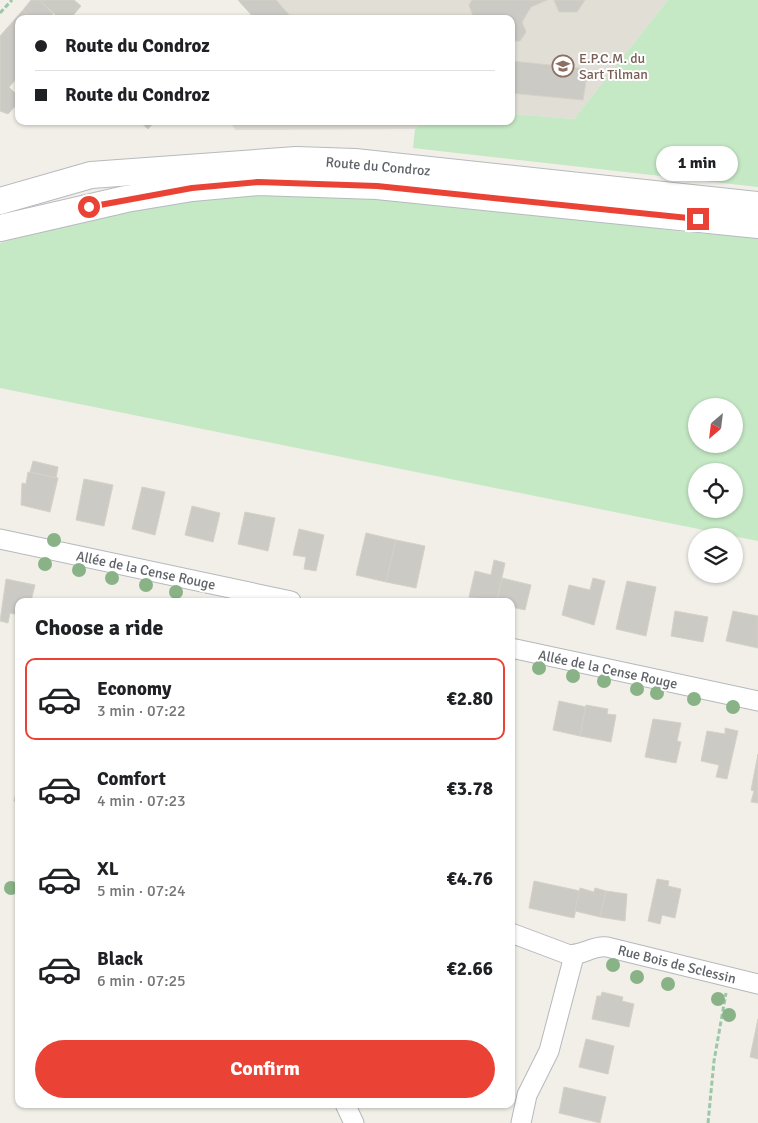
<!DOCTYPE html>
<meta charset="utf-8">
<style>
:root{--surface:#fff;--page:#f6f6f6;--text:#202124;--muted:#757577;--line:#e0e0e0;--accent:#ea4335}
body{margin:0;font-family:Signika,sans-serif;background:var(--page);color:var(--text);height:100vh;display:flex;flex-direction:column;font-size:19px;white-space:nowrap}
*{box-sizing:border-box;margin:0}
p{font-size:16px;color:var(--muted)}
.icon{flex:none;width:28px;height:28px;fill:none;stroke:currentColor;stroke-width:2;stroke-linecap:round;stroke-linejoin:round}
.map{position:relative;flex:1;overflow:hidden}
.panel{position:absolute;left:15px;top:598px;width:500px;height:510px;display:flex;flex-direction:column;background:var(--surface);border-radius:10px;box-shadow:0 1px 4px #0004}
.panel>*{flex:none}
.guide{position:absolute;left:15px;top:15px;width:500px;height:110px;border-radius:10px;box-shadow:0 1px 4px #0004;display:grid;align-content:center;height:110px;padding:0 20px;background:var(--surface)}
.needle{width:32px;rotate:208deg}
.buttons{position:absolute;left:688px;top:398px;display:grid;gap:10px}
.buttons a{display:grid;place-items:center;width:55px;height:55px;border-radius:50%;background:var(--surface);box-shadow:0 1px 4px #0004;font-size:25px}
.end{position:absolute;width:22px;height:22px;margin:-11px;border:6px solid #ea4335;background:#fff;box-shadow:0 0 0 2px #fff}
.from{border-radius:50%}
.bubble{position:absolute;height:35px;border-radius:18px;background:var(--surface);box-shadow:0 1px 4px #0004;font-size:16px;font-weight:800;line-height:35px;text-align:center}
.guide b{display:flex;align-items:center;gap:18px;height:48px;font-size:19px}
.guide b+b{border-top:1px solid var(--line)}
.guide i{width:12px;height:12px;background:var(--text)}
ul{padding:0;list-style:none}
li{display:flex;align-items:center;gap:15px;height:82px;margin:0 10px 8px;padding:0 10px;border:2px solid transparent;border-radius:10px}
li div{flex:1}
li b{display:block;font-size:19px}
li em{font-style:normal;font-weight:800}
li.active{border-color:var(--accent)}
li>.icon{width:45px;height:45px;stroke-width:1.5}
h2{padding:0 20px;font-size:22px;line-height:60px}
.action{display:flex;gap:10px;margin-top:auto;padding:10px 20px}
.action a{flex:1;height:58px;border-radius:30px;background:var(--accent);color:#fff;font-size:20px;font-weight:800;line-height:58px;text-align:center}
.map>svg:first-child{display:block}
.education{fill:#e1ded6}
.green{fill:#c5e8c5;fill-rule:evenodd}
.building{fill:#cccac5;stroke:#d6d1c6}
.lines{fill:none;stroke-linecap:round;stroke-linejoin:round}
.street-casing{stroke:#b5b8bc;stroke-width:21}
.secondary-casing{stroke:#b6babf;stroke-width:28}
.path{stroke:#9cc7a9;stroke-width:3;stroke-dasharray:5 2.5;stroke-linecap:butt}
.street{stroke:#fff;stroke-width:19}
.secondary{stroke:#fff;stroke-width:26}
.tree{fill:#89b387}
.route{stroke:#ea4335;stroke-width:6}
.labels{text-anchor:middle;stroke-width:4;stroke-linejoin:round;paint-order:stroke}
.education-label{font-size:14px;fill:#785e54;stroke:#fff;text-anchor:start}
.street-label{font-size:14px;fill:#5f6368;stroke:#fff}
</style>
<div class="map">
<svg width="758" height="1123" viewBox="0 0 758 1123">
<rect width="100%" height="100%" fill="#f1efe8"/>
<g class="education">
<path d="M238,0H668L574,119L511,114V19H255Z"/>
<path d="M230,121H423L415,129L235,130Z"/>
</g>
<g class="green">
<path d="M668,0H758V187L413,148L415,129L423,121H511V114L574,119Z"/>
<path d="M315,191L421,199L685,232L758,238V541L0,388V243L144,200ZM696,406H734V444H696ZM696,471H734V509H696Z"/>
</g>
<g class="building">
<path d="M31,0H39L53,14L50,19H32L23,10Z"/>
<path d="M39,0H74L81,6L70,19H60Z"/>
<path d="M238,0H276L292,18L255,19Z"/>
<path d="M472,0H547L531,7L522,22L526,32L520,41H511V19H471L473,16L469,5Z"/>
<path d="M554,0H585L577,12H559Z"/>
<path d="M23,10L32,19H19V76L9,87L19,97V102L8,114L0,111V36Z"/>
<path d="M511,61L588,69L583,100L511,93Z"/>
<path d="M139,121H155L148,129Z"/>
<path d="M33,461L58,467L56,478L30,472Z"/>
<path d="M28,472L58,478L50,512L21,505L22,483L26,484Z"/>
<path d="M84,479L113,485L104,526L76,520Z"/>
<path d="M142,487L165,492L155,535L132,529Z"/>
<path d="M192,506L220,513L213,542L185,535Z"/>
<path d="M245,512L275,518L268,551L238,544Z"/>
<path d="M299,529L324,535L316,571L304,569L306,557L293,555Z"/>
<path d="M366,533L396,540L386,582L356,575Z"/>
<path d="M396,540L425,546L416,588L386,582Z"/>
<path d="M494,560L505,563L497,601L469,597L475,571L491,575Z"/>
<path d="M502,578L531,585L525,610L511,607V601H497Z"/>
<path d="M593,578L605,581L594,625L562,615L569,585L590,590Z"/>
<path d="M6,579L35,585L31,601H19V615L10,613L8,623L0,621Z"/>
<path d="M627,581L656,587L646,636L616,629Z"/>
<path d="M675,611L708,617L703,642L671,636Z"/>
<path d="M733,611L758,616V648L726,641Z"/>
<path d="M559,701L586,707L580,736L553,730Z"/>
<path d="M586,705L608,709L607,714L616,715L611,742L580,736Z"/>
<path d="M653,719L681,723L677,741L681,742L676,763L645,757Z"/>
<path d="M725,728L738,731L727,779L716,777L719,765L701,761L707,731L725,734Z"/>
<path d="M758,754V803L751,802L754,791L751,790Z"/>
<path d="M19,782V802L14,801Z"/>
<path d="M657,879L669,881L668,886L681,889L675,918L662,915L660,924L648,921Z"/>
<path d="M534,881L580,891L574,918L529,908Z"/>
<path d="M580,888L594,892L595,888L606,891L600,917L575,911Z"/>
<path d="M606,891L627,894L625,921L600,917Z"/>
<path d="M602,992L623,997L622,1001L634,1004L629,1027L592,1019L597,996H601Z"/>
<path d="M758,1019V1059L750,1057Z"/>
<path d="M586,1039L614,1046L608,1074L579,1067Z"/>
<path d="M564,1087L606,1097L600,1123L559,1113Z"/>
</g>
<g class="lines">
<g class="street-casing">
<g id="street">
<path d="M0,539L291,601"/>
<path d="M511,648L758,701"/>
<path d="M511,933L567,954C582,957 592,945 607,947L758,984"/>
<path d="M345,1104L354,1123"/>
<path d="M521,1123L527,1095L549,1051L574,956"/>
</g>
</g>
<g class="secondary-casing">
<g id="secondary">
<path d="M0,201L91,175L296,160L355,162L758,205"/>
<path d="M0,228L126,199L192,188L258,182L377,186L758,225"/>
</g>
</g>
<g class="path">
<path d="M0,13L12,0"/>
<path d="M708,1123L714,1061L726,993"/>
</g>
<use href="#street" class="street"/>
<use href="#secondary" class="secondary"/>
</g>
<g class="tree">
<circle cx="54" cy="540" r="7"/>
<circle cx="45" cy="564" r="7"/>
<circle cx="79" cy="570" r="7"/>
<circle cx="112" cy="578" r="7"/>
<circle cx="146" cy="585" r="7"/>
<circle cx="176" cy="592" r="7"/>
<circle cx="539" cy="668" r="7"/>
<circle cx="573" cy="676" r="7"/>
<circle cx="604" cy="681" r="7"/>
<circle cx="637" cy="689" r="7"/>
<circle cx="657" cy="693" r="7"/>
<circle cx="694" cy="699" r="7"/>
<circle cx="733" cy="707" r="7"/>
<circle cx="11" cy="888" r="7"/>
<circle cx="613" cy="965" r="7"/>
<circle cx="637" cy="977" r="7"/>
<circle cx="668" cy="984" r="7"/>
<circle cx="718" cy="999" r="7"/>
<circle cx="729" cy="1015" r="7"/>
</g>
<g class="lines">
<path class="route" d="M89,207L192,188L258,182L377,186L698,219"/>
</g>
<defs>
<g id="school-ring" transform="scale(1.125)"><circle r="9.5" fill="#fff" stroke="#8d6e63" stroke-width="1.5"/><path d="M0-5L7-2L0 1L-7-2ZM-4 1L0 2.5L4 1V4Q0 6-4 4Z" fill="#8d6e63"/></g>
</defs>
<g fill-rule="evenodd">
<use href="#school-ring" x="563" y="66"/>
</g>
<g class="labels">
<g class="education-label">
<text x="579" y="63">E.P.C.M. du<tspan x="579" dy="16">Sart Tilman</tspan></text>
</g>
<g class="street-label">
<text transform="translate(378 166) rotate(5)" y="5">Route du Condroz</text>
<text transform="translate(146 570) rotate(12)" y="5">Allée de la Cense Rouge</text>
<text transform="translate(608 669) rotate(12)" y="5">Allée de la Cense Rouge</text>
<text transform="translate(677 964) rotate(14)" y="5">Rue Bois de Sclessin</text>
</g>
</g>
</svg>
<div class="buttons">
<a><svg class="needle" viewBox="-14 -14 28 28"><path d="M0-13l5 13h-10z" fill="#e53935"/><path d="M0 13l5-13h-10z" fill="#757577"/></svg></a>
<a><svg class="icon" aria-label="locate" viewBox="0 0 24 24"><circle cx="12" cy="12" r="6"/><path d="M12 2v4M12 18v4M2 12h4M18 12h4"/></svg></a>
<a><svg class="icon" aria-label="layers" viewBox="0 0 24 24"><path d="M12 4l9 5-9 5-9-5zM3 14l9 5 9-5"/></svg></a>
</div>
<i class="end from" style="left:89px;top:207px"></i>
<i class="end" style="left:698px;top:219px"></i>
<div class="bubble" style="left:656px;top:146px;width:82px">1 min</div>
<div class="guide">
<b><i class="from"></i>Route du Condroz</b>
<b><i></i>Route du Condroz</b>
</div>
<section class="panel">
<h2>Choose a ride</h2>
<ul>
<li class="active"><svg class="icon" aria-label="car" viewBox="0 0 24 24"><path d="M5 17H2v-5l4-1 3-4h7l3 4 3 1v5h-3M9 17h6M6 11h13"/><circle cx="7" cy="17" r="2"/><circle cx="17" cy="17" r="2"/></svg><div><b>Economy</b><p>3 min · 07:22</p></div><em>€2.80</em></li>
<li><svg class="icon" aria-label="car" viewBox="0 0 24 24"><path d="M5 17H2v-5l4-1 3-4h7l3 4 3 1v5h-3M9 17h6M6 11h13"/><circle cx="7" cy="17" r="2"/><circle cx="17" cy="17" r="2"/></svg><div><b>Comfort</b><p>4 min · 07:23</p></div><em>€3.78</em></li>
<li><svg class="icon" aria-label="car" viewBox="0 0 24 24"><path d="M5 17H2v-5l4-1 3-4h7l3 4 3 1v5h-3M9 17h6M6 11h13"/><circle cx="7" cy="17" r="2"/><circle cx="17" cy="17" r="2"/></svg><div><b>XL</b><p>5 min · 07:24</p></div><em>€4.76</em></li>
<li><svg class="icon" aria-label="car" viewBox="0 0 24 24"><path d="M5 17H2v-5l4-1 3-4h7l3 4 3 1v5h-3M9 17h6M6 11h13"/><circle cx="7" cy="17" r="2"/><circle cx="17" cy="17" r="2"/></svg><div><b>Black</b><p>6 min · 07:25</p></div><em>€2.66</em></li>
</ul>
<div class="action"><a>Confirm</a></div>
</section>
</div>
